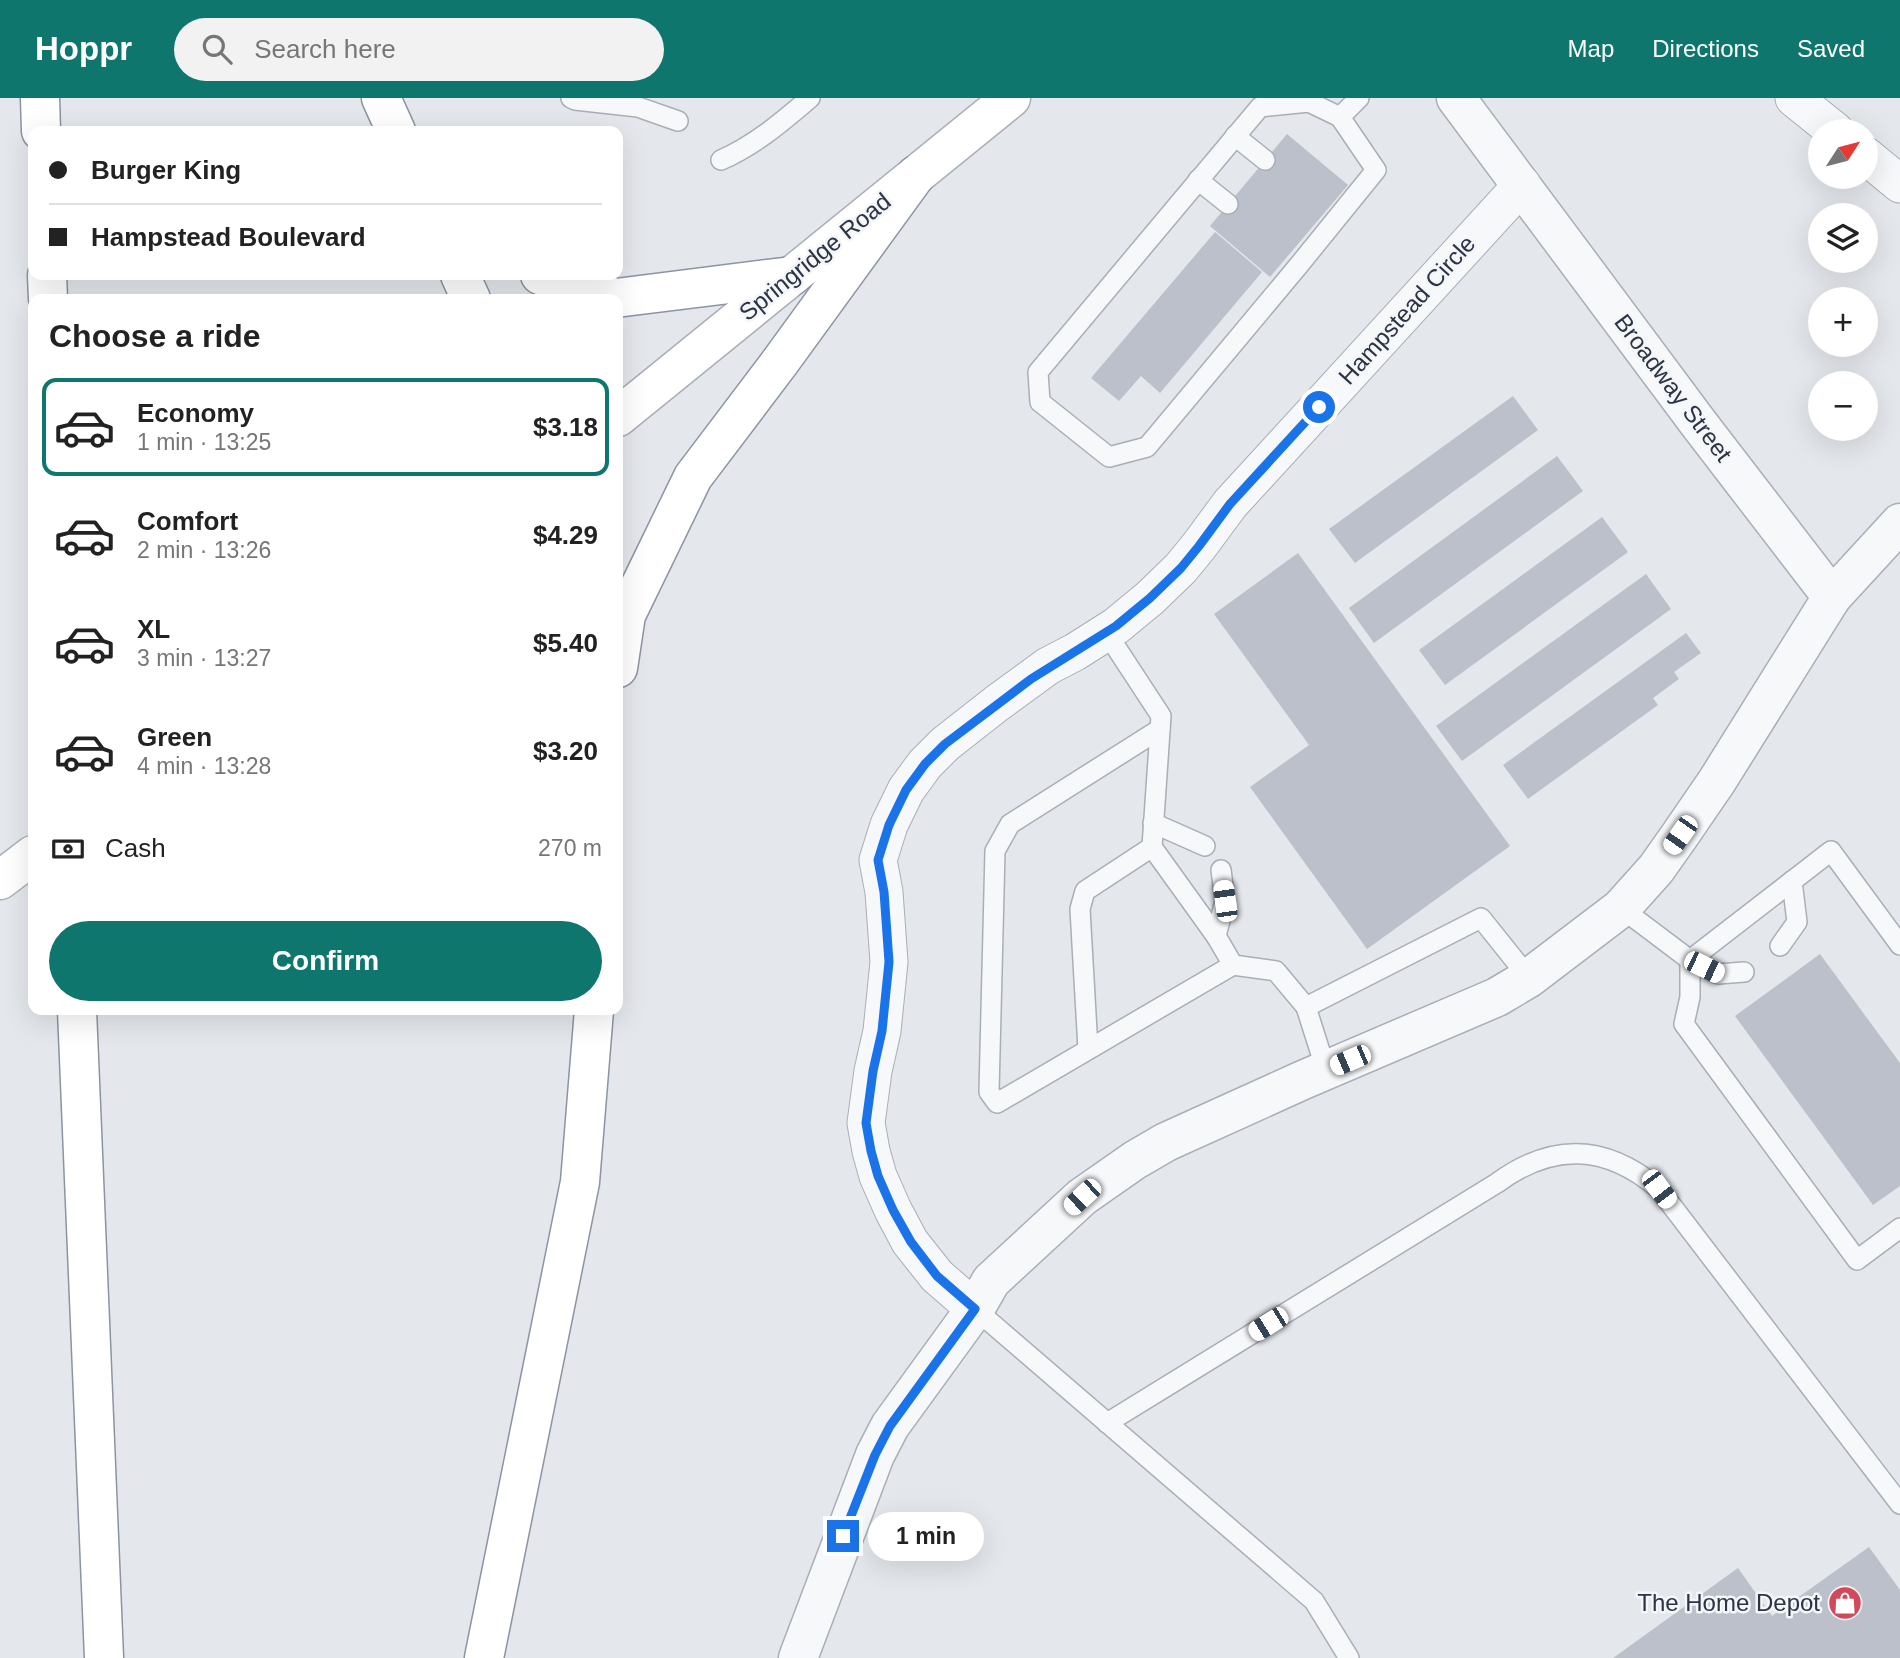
<!DOCTYPE html>
<meta charset="utf-8">
<style>
:root{--surface:#fff;--page:#f2f2f2;--text:#222;--muted:#767676;--line:#e0e0e0;--accent:#0f766e}
body{margin:0;font-family:Helvetica,sans-serif;background:var(--page);color:var(--text);height:100vh;display:flex;flex-direction:column;font-size:26px;white-space:nowrap}
*{box-sizing:border-box;margin:0}
p{font-size:23px;color:var(--muted)}
.icon{flex:none;width:38px;height:38px;fill:none;stroke:currentColor;stroke-width:2;stroke-linecap:round;stroke-linejoin:round}
.map{position:relative;flex:1;overflow:hidden}
.panel{position:absolute;left:28px;top:196px;width:595px;height:721px;display:flex;flex-direction:column;background:var(--surface);border-radius:14px;box-shadow:0 7px 28px #0002}
.panel>*{flex:none}
.top-card{position:absolute;left:28px;top:28px;width:595px;height:154px;border-radius:14px;box-shadow:0 7px 28px #0002;display:grid;align-content:center;height:154px;padding:0 21px;background:var(--surface)}
.needle{width:46px;rotate:54deg}
.controls{position:absolute;left:1808px;top:21px;display:grid;gap:14px}
.controls a{display:grid;place-items:center;width:70px;height:70px;border-radius:50%;background:var(--surface);box-shadow:0 7px 28px #0002;font-size:35px}
.end{position:absolute;width:32px;height:32px;margin:-16px;border:9px solid #1a73e8;background:#fff;box-shadow:0 0 0 4px #fff}
.from{border-radius:50%}
.bubble{position:absolute;height:49px;border-radius:24px;background:var(--surface);box-shadow:0 7px 28px #0002;font-size:23px;font-weight:800;line-height:49px;text-align:center}
.car{position:absolute;width:21px;height:42px;margin:-21px -10px;border-radius:9px;box-shadow:0 0 5px 2px #0007;background:linear-gradient(#fff 24%,#345 0 40%,#fff 0 76%,#345 0 86%,#fff 0)}
.top-card b{display:flex;align-items:center;gap:24px;height:66px;font-size:26px}
.top-card b+b{border-top:2px solid var(--line)}
.top-card i{width:18px;height:18px;background:var(--text)}
ul{padding:0;list-style:none}
li{display:flex;align-items:center;gap:21px;height:98px;margin:0 14px 10px;padding:0 7px;border:4px solid transparent;border-radius:14px}
li div{flex:1}
li b{display:block;font-size:26px}
li em{font-style:normal;font-weight:800}
li.on{border-color:var(--accent)}
li>.icon{width:63px;height:63px;stroke-width:1.5}
h2{padding:0 21px;font-size:32px;line-height:84px}
.pay{display:flex;align-items:center;gap:18px;height:77px;padding:0 21px;font-size:26px}
.pay p{margin-inline-start:auto}
.action{display:flex;gap:14px;margin-top:auto;padding:14px 21px}
.action a{flex:1;height:80px;border-radius:42px;background:var(--accent);color:#fff;font-size:28px;font-weight:800;line-height:80px;text-align:center}
header{display:flex;align-items:center;gap:42px;box-sizing:border-box;height:98px;padding:0 35px;background:var(--accent);color:#fff}
header strong{font-size:33px}
nav{display:flex;gap:38px;margin-inline-start:auto;font-size:24px}
.search{width:490px;height:63px;background:var(--page);display:flex;align-items:center;gap:18px;box-sizing:border-box;padding:0 24px;border-radius:38px;color:var(--muted);font-size:26px}
.map>svg:first-child{display:block}
.building{fill:#bbc0ca}
.lines{fill:none;stroke-linecap:round;stroke-linejoin:round}
.service-casing{stroke:#a9aeb7;stroke-width:22}
.minor-casing{stroke:#a9aeb7;stroke-width:39}
.tertiary-casing{stroke:#a9aeb7;stroke-width:41}
.secondary-casing{stroke:#a9aeb7;stroke-width:41}
.motorway-casing{stroke:#8b94a3;stroke-width:41}
.service{stroke:#f7f8fa;stroke-width:19}
.minor{stroke:#f7f8fa;stroke-width:37}
.tertiary{stroke:#f7f8fa;stroke-width:38}
.secondary{stroke:#fff;stroke-width:38}
.motorway{stroke:#fff;stroke-width:38}
.route{stroke:#1a73e8;stroke-width:9}
.labels{text-anchor:middle;stroke-width:5;stroke-linejoin:round;paint-order:stroke}
.street-label{font-size:24px;fill:#2b3445;stroke:#f4f6f9}
.poi-label{font-size:24px;fill:#2b3445;stroke:#f4f6f9;text-anchor:end}
</style>
<header>
<strong>Hoppr</strong>
<div class="search"><svg class="icon" aria-label="search" viewBox="0 0 24 24"><circle cx="10" cy="10" r="6"/><path d="M15 15l6 6"/></svg>Search here</div>
<nav><a>Map</a><a>Directions</a><a>Saved</a></nav>
</header>
<div class="map">
<svg width="1900" height="1560" viewBox="0 0 1900 1560">
<rect width="100%" height="100%" fill="#e4e7ec"/>
<g class="building">
<path d="M1287,36L1348,87L1270,179L1210,128Z"/>
<path d="M1215,134L1262,174L1160,295L1141,278L1119,303L1091,280Z"/>
<path d="M1513,298L1538,332L1355,465L1329,431Z"/>
<path d="M1557,358L1583,393L1374,545L1349,510Z"/>
<path d="M1602,419L1628,454L1445,587L1419,552Z"/>
<path d="M1298,455L1510,748L1367,851L1250,689L1309,647L1214,516Z"/>
<path d="M1646,476L1671,511L1462,663L1436,628Z"/>
<path d="M1686,535L1701,555L1674,574L1679,581L1653,600L1658,607L1528,701L1503,667Z"/>
<path d="M1820,856L1900,965V1088L1873,1107L1735,918Z"/>
<path d="M1869,1449L1900,1492V1560H1613L1738,1470L1772,1518Z"/>
</g>
<g class="lines">
<g class="service-casing">
<g id="service">
<path d="M571,0L575,2L638,9L678,23"/>
<path d="M1309,4L1340,19L1376,72L1299,167L1147,349L1109,359L1040,304L1038,274L1260,9Z"/>
<path d="M1340,19L1359,0"/>
<path d="M1235,38L1265,62"/>
<path d="M721,62C755,47 782,24 810,0"/>
<path d="M1198,82L1228,106"/>
<path d="M1106,534L1161,618L1152,749L1216,838L1233,867L1276,873L1306,909L1326,972"/>
<path d="M1160,631L1010,726L995,753L989,994L997,1005L1233,867"/>
<path d="M1153,725L1205,748"/>
<path d="M1621,810L1690,862L1718,876L1744,874"/>
<path d="M1216,838L1225,803L1221,772"/>
<path d="M1780,848L1797,824L1792,783"/>
<path d="M1690,862V899L1684,926L1857,1162L1900,1130"/>
<path d="M1690,862L1831,753L1900,847"/>
<path d="M1306,909L1481,820L1529,880"/>
<path d="M1088,951L1080,811L1085,793L1152,749"/>
<path d="M975,1211L1314,1503L1349,1560"/>
<path d="M1107,1325L1497,1085C1553,1044 1606,1046 1659,1091L1900,1406"/>
</g>
</g>
<g class="minor-casing">
<g id="minor">
<path d="M1794,0L1835,33"/>
<path d="M1866,58L1900,86"/>
<path d="M975,1211L937,1178L910,1144L893,1112L878,1078L871,1053L866,1025L873,973L882,933L889,864L884,794L878,762L889,727L906,692L925,666L945,646L996,606L1048,568L1075,554L1116,528L1150,500L1181,470L1199,448L1230,406L1522,87"/>
</g>
</g>
<g class="tertiary-casing">
<g id="tertiary">
<path d="M1456,0L1699,326L1832,499"/>
<path d="M798,1560L875,1357L890,1328L975,1211L991,1183L1082,1099L1135,1062L1166,1044L1303,982L1497,899L1529,880L1621,810L1656,771L1680,737L1717,683L1832,499L1900,425"/>
</g>
</g>
<g class="secondary-casing">
<g id="secondary">
<path d="M618,319L1011,0"/>
<path d="M0,782L33,757"/>
</g>
</g>
<g class="motorway-casing">
<g id="motorway">
<path d="M40,0L41,33"/>
<path d="M381,0L396,33"/>
<path d="M47,177L48,201"/>
<path d="M460,177L471,201"/>
<path d="M540,177L561,186L616,200L792,178"/>
<path d="M618,570L626,517L693,379L780,264L916,77"/>
<path d="M77,912L104,1560"/>
<path d="M484,1560L580,1084L594,912"/>
</g>
</g>
<use href="#service" class="service"/>
<use href="#minor" class="minor"/>
<use href="#tertiary" class="tertiary"/>
<use href="#secondary" class="secondary"/>
<use href="#motorway" class="motorway"/>
</g>
<g class="lines">
<path class="route" d="M843,1438L875,1357L890,1328L975,1211L937,1178L911,1144L893,1112L878,1078L871,1053L866,1025L873,973L882,933L889,864L884,794L878,762L889,727L906,692L925,666L945,646L1031,581L1116,528L1150,500L1181,470L1199,448L1230,406L1319,309"/>
</g>
<defs>
<g id="shop-disc" transform="scale(1.75)"><circle r="9.5" fill="#d1495b" stroke="#f4f6f9"/><path d="M-5-2.5h2.3a2.7 3.5 0 0 1 5.4 0H5L5.5 6h-11ZM-1.5-2.5h3a1.5 2.3 0 0 0-3 0Z" fill="#fff"/></g>
</defs>
<g fill-rule="evenodd">
<use href="#shop-disc" x="1845" y="1505"/>
</g>
<g class="labels">
<g class="street-label">
<text transform="translate(815 159) rotate(-39)" y="8">Springridge Road</text>
<text transform="translate(1407 212) rotate(-48)" y="8">Hampstead Circle</text>
<text transform="translate(1673 290) rotate(53)" y="8">Broadway Street</text>
</g>
<g class="poi-label">
<text x="1820" y="1513">The Home Depot</text>
</g>
</g>
</svg>
<div class="controls">
<a><svg class="needle" viewBox="-14 -14 28 28"><path d="M0-13l5 13h-10z" fill="#e53935"/><path d="M0 13l5-13h-10z" fill="#767676"/></svg></a>
<a><svg class="icon" aria-label="layers" viewBox="0 0 24 24"><path d="M12 4l9 5-9 5-9-5zM3 14l9 5 9-5"/></svg></a>
<a>+</a>
<a>−</a>
</div>
<i class="end from" style="left:1319px;top:309px"></i>
<i class="end" style="left:843px;top:1438px"></i>
<div class="bubble" style="left:868px;top:1414px;width:116px">1 min</div>
<i class="car" style="left:1680px;top:737px;rotate:215deg"></i>
<i class="car" style="left:1225px;top:803px;rotate:352deg"></i>
<i class="car" style="left:1704px;top:869px;rotate:116deg"></i>
<i class="car" style="left:1350px;top:962px;rotate:247deg"></i>
<i class="car" style="left:1659px;top:1091px;rotate:143deg"></i>
<i class="car" style="left:1082px;top:1099px;rotate:227deg"></i>
<i class="car" style="left:1268px;top:1226px;rotate:238deg"></i>
<div class="top-card">
<b><i class="from"></i>Burger King</b>
<b><i></i>Hampstead Boulevard</b>
</div>
<section class="panel">
<h2>Choose a ride</h2>
<ul>
<li class="on"><svg class="icon" aria-label="car" viewBox="0 0 24 24"><path d="M5 17H2v-5l4-1 3-4h7l3 4 3 1v5h-3M9 17h6M6 11h13"/><circle cx="7" cy="17" r="2"/><circle cx="17" cy="17" r="2"/></svg><div><b>Economy</b><p>1 min · 13:25</p></div><em>$3.18</em></li>
<li><svg class="icon" aria-label="car" viewBox="0 0 24 24"><path d="M5 17H2v-5l4-1 3-4h7l3 4 3 1v5h-3M9 17h6M6 11h13"/><circle cx="7" cy="17" r="2"/><circle cx="17" cy="17" r="2"/></svg><div><b>Comfort</b><p>2 min · 13:26</p></div><em>$4.29</em></li>
<li><svg class="icon" aria-label="car" viewBox="0 0 24 24"><path d="M5 17H2v-5l4-1 3-4h7l3 4 3 1v5h-3M9 17h6M6 11h13"/><circle cx="7" cy="17" r="2"/><circle cx="17" cy="17" r="2"/></svg><div><b>XL</b><p>3 min · 13:27</p></div><em>$5.40</em></li>
<li><svg class="icon" aria-label="car" viewBox="0 0 24 24"><path d="M5 17H2v-5l4-1 3-4h7l3 4 3 1v5h-3M9 17h6M6 11h13"/><circle cx="7" cy="17" r="2"/><circle cx="17" cy="17" r="2"/></svg><div><b>Green</b><p>4 min · 13:28</p></div><em>$3.20</em></li>
</ul>
<div class="pay"><svg class="icon" aria-label="cash" viewBox="0 0 24 24"><path d="M3 7h18v10H3z"/><circle cx="12" cy="12" r="2"/></svg>Cash<p>270 m</p></div>
<div class="action"><a>Confirm</a></div>
</section>
</div>
